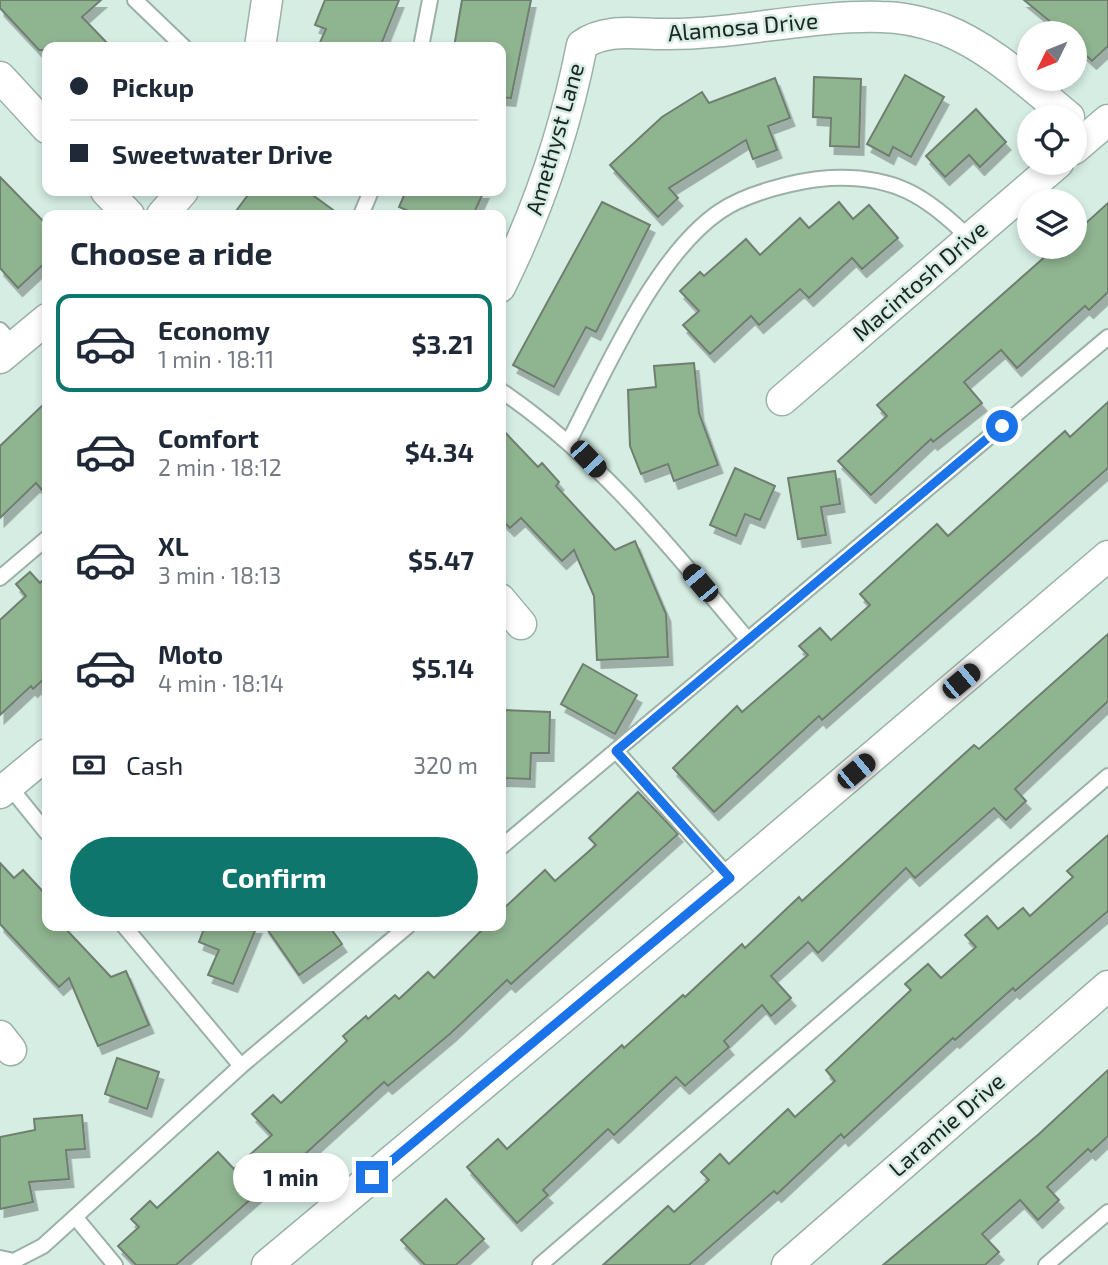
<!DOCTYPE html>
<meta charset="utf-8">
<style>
:root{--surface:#fff;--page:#f6f6f7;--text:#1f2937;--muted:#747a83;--line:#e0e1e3;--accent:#0f766e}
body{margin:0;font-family:"Exo 2",sans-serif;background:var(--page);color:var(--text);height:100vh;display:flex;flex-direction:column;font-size:26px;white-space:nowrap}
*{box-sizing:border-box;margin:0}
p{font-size:23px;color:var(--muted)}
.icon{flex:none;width:38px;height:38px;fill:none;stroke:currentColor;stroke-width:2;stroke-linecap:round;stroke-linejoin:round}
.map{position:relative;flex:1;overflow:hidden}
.side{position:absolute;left:42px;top:210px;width:464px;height:721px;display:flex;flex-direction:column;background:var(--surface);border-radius:14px;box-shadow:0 4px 10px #0003}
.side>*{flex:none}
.guide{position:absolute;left:42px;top:42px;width:464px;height:154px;border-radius:14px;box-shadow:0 4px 10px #0003;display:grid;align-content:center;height:154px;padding:0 28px;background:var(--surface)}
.needle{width:46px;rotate:227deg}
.buttons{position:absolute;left:1017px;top:21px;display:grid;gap:14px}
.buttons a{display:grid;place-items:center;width:70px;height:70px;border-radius:50%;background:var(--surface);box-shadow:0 4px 10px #0003;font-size:35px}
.end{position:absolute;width:32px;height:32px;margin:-16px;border:9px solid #1a73e8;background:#fff;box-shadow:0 0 0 4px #fff}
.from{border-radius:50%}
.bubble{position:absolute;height:49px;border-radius:24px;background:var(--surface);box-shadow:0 4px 10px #0003;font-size:23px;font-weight:700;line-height:49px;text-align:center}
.car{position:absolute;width:21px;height:42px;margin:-21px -10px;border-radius:9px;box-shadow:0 0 5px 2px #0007;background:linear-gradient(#222 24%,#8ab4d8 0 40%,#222 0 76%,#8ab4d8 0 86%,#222 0)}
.guide b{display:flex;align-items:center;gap:24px;height:66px;font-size:26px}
.guide b+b{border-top:2px solid var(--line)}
.guide i{width:18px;height:18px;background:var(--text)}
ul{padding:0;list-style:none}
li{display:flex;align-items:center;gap:21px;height:98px;margin:0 14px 10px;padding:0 14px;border:4px solid transparent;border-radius:14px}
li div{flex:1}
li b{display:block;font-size:26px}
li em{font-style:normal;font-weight:700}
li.current{border-color:var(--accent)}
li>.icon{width:63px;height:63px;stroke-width:1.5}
h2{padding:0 28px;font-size:32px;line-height:84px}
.pay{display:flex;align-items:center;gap:18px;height:77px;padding:0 28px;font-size:26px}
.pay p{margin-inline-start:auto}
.cta{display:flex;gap:14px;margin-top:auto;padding:14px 28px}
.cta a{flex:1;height:80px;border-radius:42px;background:var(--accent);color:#fff;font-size:28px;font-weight:700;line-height:80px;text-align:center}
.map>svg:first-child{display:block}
.building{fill:#8fb490;stroke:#6f7e6f;stroke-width:2;filter:url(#shadow)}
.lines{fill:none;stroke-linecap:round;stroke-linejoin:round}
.service-casing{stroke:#9bb1a8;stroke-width:18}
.minor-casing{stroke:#9bb1a8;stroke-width:33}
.service{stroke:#fff;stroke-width:14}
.minor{stroke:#fff;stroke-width:30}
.route{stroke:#1a73e8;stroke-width:9}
.labels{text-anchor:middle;stroke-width:5;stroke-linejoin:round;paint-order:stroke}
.street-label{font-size:23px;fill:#1c2421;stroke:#d6ede4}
</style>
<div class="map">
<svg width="1108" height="1265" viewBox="0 0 1108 1265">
<defs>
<filter id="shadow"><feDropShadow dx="4.5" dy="8" stdDeviation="0" flood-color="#0004"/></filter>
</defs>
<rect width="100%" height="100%" fill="#d6ede4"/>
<g class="building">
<path d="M0,0H101L82,17L111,47H47V50H39L0,8Z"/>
<path d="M325,0H399L380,47H318L326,29L315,25Z"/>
<path d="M462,0H531L511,98L500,97V47H454Z"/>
<path d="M1024,0H1108V46L1092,61L1074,44V33H1064Z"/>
<path d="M905,75L944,97L911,157L893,147L889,156L867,144Z"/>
<path d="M814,77L861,79L859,147L830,146L831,118L813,117Z"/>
<path d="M775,78L790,118L768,126L777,150L753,159L746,140L669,188L678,198L658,217L610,165L662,117L702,92L709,103Z"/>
<path d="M976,109L1006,142L980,167L969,155L945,177L926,156Z"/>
<path d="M0,177L47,225V261L18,288L0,268Z"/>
<path d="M251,191H307L340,215H233Z"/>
<path d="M406,191H484L473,215H418L399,207Z"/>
<path d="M602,202L650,225L596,332L586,327L554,387L513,365Z"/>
<path d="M839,202L853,219L869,205L898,238L862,269L852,258L809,298L800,289L759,325L751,316L710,354L683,325L699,311L680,291L700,272L704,276L746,239L760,255L800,218L809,228Z"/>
<path d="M1108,203V292L1089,310L1085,306L1017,368L1001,350L964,382L982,403L933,442L931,439L871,495L838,461L887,416L877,405L1056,247H1074V234Z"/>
<path d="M694,363L699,413L718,465L674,481L668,464L641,474L630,446L628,390L656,387L654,366Z"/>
<path d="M47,401V496L36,483L0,518V446Z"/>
<path d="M1108,402V468L822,720L819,716L714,812L673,768L737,706L742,712L808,655L799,646L820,628L831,640L870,605L860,594L937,524L948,536L1065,431L1070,437Z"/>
<path d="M500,427L538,467L542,463L559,482L556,486L615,550L635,541L666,614L668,657L597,660L594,596L574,550L562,561L521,518L510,528L500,518Z"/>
<path d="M735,468L775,486L760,520L745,514L736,536L710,525Z"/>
<path d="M835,471L840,504L821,507L826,535L798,539L788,478Z"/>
<path d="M30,572L40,583L47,576V676L33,689L31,686L0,715V620L26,596L16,584Z"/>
<path d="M1108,634V701L1015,789L1026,801L1006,820L994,808L915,878L906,868L818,953L808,942L771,976L791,998L771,1016L762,1005L724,1041L729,1047L685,1086L676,1077L614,1135L608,1129L543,1190L548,1195L517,1223L467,1167L498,1139L507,1149L622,1045L624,1048L683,995L685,997L742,944L745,948L799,897L802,901L974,745L979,749Z"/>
<path d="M583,664L637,695L615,734L561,704Z"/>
<path d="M503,710L550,712L549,753H531L530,779L501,778Z"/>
<path d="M638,792L678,834L511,984L507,980L451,1033L388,1086L384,1082L270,1186L268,1184L176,1265H136L118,1246L139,1227L131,1219L150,1201L157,1208L218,1152L234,1169L272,1135L252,1114L273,1095L281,1103L347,1041L343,1036L366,1016L368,1019L395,995L399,999L428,972L434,978L486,926H500V912L545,870L555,881L596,845L589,838Z"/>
<path d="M1108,835V911L1015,991L1013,988L955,1040L953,1038L844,1138L841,1134L777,1194L774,1191L689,1265H603L668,1206L674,1212L709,1180L701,1172L720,1154L729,1164L788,1109L795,1117L835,1081L826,1070L911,990L905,984L928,964L941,978L976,947L965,935L987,916L998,929L1023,908L1030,916L1073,877L1067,871Z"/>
<path d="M0,863L14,878L23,870L47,896V926H63L111,977L126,971L149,1025L98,1046L69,978L59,987L0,924Z"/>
<path d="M205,926H257L233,984L208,975L219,950L199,942Z"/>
<path d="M265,926H329L342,944L299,975Z"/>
<path d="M117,1058L159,1072L147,1109L105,1094Z"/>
<path d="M1108,1070V1136L1091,1152L1088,1149L1047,1187L1059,1200L1038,1220L1020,1200L982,1234L999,1252L985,1265H883L1039,1134Z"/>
<path d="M82,1115L85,1149L66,1150L69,1179L29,1182L33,1202L0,1209V1137L35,1130L34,1119Z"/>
<path d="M446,1199L484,1239L456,1265H425L401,1240Z"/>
</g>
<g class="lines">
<g class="service-casing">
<g id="service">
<path d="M135,0L184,47"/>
<path d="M421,47L430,0"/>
<path d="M361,215L371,191"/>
<path d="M0,330L14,346"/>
<path d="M500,390C599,457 672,549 748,640"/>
<path d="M569,441C605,372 654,257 719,212C746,193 798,180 830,178C893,175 926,195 970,239"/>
<path d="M0,578L47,538"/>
<path d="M616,751L730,878"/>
<path d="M9,786L47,833"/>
<path d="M500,848L1108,337"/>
<path d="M124,926L241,1066"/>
<path d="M76,1218L115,1265"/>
<path d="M0,1258L14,1261L43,1246L241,1066L408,926"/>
<path d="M540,1265L1108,776"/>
<path d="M1046,1265L1108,1212"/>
</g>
</g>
<g class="minor-casing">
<g id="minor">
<path d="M260,47L267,0"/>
<path d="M0,77L47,128"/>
<path d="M1074,149L1108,120"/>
<path d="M106,191L129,215"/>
<path d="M162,215L183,191"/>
<path d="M500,287C539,209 565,131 582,45C605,28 635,34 663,34C736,35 808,15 881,17C902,17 923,22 943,29C990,47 1031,86 1069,117"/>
<path d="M0,358L47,319"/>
<path d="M782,400L1058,163"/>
<path d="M500,599L521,624"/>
<path d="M0,793L47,754"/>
<path d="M0,1036L11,1050"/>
<path d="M267,1265L730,878L1108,556"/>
<path d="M787,1265L1108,986"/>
</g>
</g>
<use href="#service" class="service"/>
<use href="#minor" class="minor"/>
</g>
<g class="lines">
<path class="route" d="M372,1177L730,878L616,751L1002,426"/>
</g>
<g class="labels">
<g class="street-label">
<text transform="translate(743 27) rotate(-5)" y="8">Alamosa Drive</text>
<text transform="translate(555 139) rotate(-74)" y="8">Amethyst Lane</text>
<text transform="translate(920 281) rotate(-41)" y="8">Macintosh Drive</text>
<text transform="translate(947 1125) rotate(-41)" y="8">Laramie Drive</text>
</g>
</g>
</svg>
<div class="buttons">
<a><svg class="needle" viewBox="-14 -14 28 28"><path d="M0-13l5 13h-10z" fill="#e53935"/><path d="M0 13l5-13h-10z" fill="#747a83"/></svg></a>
<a><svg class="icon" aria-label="locate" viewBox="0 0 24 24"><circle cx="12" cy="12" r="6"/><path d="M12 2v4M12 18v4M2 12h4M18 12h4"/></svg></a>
<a><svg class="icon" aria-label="layers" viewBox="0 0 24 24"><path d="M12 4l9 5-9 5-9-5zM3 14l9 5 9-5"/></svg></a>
</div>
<i class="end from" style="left:1002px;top:426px"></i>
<i class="end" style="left:372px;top:1177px"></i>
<div class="bubble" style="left:233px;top:1153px;width:116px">1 min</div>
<i class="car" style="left:588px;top:459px;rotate:137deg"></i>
<i class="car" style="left:700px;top:583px;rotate:320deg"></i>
<i class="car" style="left:961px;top:681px;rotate:50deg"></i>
<i class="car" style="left:856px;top:771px;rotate:50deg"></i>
<div class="guide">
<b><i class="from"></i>Pickup</b>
<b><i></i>Sweetwater Drive</b>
</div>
<section class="side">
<h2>Choose a ride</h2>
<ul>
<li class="current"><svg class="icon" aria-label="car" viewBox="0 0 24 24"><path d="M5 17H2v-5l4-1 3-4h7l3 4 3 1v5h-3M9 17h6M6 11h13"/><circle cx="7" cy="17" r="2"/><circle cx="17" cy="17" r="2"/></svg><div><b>Economy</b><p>1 min · 18:11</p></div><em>$3.21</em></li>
<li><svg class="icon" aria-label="car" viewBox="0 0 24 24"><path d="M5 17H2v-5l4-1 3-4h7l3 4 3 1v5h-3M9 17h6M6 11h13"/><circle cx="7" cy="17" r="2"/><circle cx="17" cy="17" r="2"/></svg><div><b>Comfort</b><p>2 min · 18:12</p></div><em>$4.34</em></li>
<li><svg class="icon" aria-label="car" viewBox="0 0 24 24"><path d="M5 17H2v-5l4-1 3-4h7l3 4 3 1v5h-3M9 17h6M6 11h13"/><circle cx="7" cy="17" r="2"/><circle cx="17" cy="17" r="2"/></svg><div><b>XL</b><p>3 min · 18:13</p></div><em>$5.47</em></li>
<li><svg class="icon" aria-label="car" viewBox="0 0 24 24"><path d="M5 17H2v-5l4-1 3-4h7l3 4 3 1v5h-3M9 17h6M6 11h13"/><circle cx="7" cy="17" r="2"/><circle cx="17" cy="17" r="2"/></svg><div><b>Moto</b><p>4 min · 18:14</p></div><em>$5.14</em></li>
</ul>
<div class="pay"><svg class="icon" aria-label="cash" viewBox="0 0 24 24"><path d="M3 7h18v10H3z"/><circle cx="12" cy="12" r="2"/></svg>Cash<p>320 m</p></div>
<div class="cta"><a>Confirm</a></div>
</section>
</div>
